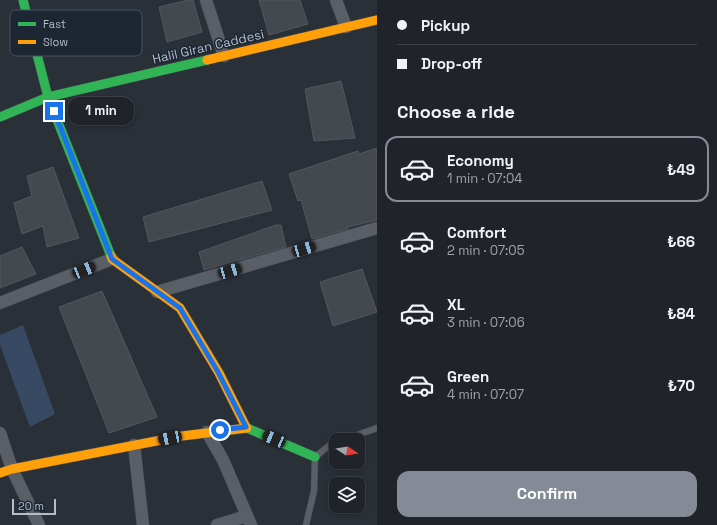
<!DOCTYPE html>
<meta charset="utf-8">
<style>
:root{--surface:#20242a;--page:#2d3036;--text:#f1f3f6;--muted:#a2a4a8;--line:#3d4147;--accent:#848b96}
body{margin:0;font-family:"Space Grotesk",sans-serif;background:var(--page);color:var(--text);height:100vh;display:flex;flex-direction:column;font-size:15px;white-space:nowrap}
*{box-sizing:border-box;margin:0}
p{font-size:13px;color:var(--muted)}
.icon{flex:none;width:22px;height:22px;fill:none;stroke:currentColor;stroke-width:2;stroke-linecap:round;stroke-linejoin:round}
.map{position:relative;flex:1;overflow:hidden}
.drawer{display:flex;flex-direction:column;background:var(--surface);width:340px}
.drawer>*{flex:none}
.guide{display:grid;align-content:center;height:88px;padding:0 20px;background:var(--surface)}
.needle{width:26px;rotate:102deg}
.tools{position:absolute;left:329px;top:433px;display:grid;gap:8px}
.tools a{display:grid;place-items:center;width:36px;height:36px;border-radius:8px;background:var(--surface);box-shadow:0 2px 6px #0003,0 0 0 1px var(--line);font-size:20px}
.scale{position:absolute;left:12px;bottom:10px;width:44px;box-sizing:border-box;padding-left:4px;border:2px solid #b4bcc9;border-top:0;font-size:11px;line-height:14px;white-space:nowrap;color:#b4bcc9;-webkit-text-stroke:3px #1d2633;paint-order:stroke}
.end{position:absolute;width:18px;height:18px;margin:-9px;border:5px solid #1a73e8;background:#fff;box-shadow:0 0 0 2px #fff}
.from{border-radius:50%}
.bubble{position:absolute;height:28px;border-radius:12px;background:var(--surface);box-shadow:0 2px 6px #0003,0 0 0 1px var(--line);font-size:13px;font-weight:700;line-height:28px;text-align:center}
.car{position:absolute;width:12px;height:24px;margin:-12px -6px;border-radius:5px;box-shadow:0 0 3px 1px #0007;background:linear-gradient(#222 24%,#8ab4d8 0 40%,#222 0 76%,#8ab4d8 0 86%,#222 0)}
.guide b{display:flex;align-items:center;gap:14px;height:38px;font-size:15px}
.guide b+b{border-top:1px solid var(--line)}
.guide i{width:10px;height:10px;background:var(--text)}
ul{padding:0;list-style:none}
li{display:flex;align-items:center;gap:12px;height:66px;margin:0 8px 6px;padding:0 12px;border:2px solid transparent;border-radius:12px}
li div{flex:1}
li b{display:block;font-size:15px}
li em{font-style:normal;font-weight:700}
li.selected{border-color:var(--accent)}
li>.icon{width:36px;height:36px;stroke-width:1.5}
h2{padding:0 20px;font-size:18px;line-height:48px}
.action{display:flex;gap:8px;margin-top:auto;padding:8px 20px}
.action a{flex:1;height:46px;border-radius:12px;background:var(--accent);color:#fff;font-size:16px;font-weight:700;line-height:46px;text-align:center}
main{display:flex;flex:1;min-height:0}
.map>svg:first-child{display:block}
.water{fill:#384963}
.building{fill:#444950;stroke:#52575f}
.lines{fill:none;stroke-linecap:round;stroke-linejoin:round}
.lane-casing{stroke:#484c53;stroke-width:7}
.street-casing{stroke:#484c53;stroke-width:13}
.fast-casing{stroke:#484c53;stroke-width:10}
.slow-casing{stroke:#484c53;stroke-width:10}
.lane{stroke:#5a5e66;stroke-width:6}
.street{stroke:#5a5e66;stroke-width:12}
.fast{stroke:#30b455;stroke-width:9}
.slow{stroke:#ff9f0a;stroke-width:9}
.route{stroke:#1a73e8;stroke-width:5}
.labels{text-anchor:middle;stroke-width:3;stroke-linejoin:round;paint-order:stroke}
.street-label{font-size:13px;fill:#b4bcc9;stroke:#1d2633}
.key{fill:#1d2633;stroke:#4a5360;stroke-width:1}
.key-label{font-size:11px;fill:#b4bcc9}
</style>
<main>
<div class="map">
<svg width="377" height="525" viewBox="0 0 377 525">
<rect width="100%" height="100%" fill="#2a3038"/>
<path class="water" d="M23,325L55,414L30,427L0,345V335Z"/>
<g class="building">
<path d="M188,0H193L202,32L167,42L159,7Z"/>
<path d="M259,0H300L308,24L269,35Z"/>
<path d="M341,81L355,138L314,141L305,89Z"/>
<path d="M377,148V220L348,227V229L312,239L301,200L298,201L289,174L358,151L359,154Z"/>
<path d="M53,167L79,238L47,247L43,226L22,234L14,203L32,196L27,176Z"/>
<path d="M262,181L272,210L149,242L143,217Z"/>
<path d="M276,225H281L286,247L204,270L199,252Z"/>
<path d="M22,247L36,274L0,288V256Z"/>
<path d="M362,269L377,312L333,326L320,282Z"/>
<path d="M102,291L157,417L109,433L59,307Z"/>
</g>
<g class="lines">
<g class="lane-casing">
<g id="lane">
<path d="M343,440L377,428"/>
<path d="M306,525L314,491L315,457L331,444L336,443"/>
</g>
</g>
<g class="street-casing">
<g id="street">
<path d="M206,0L224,56"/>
<path d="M336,0L346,27"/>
<path d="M157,292L377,228"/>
<path d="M0,303L112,259"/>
<path d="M207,432L223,460L251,525"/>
<path d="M0,433L12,469L39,525"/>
<path d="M134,445L143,525"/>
<path d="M217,525L247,516"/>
</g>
</g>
<g class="fast-casing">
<g id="fast">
<path d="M23,0L48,97L111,256"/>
<path d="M0,117L48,97L207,60"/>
<path d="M247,428L315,457"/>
</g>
</g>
<g class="slow-casing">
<g id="slow">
<path d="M207,60L377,20"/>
<path d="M111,256L112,259L180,308L219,373L246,427"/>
<path d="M0,473L12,469L182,436L247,428"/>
</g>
</g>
<use href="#lane" class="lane"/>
<use href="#street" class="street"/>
<use href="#fast" class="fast"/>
<use href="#slow" class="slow"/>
</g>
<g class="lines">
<path class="route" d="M54,111L112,259L180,308L218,372L246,427L220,430"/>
</g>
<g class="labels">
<g class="street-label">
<text transform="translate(208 46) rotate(-13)" y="5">Halil Giran Caddesi</text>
</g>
</g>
<rect x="10" y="10" width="132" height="46" rx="6" class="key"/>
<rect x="18" y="22" width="18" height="4" fill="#30b455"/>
<rect x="18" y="40" width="18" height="4" fill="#ff9f0a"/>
<g class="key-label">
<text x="43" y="28">Fast</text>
<text x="43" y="46">Slow</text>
</g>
</svg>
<div class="tools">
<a><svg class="needle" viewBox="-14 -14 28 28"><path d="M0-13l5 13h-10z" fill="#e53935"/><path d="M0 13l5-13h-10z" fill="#a2a4a8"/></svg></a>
<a><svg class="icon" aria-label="layers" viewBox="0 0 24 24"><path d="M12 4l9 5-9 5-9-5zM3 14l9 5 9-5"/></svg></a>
</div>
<div class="scale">20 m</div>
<i class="end from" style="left:220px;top:430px"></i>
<i class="end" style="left:54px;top:111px"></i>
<div class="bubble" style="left:68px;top:97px;width:66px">1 min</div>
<i class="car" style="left:304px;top:249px;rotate:74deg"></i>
<i class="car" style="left:84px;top:270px;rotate:68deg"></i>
<i class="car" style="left:230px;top:271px;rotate:74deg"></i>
<i class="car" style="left:170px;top:438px;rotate:259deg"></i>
<i class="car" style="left:274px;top:439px;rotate:293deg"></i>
</div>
<section class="drawer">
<div class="guide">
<b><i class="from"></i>Pickup</b>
<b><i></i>Drop-off</b>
</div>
<h2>Choose a ride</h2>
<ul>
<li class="selected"><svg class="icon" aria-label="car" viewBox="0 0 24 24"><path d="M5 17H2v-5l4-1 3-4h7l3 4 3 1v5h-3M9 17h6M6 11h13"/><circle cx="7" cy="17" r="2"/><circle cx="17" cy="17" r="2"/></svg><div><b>Economy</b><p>1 min · 07:04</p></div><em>₺49</em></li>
<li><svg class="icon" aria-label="car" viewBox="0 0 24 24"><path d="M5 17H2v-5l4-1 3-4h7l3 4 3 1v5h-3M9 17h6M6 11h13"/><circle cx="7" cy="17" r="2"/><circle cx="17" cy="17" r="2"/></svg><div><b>Comfort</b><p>2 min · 07:05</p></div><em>₺66</em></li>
<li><svg class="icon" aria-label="car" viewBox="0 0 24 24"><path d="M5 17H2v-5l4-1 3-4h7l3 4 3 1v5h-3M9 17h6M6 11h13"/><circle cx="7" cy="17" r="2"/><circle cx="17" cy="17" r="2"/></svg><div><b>XL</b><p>3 min · 07:06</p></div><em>₺84</em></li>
<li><svg class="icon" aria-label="car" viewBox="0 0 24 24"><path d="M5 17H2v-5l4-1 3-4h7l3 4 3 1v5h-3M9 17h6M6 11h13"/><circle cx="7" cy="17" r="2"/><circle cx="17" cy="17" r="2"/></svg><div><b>Green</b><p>4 min · 07:07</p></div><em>₺70</em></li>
</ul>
<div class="action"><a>Confirm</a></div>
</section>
</main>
